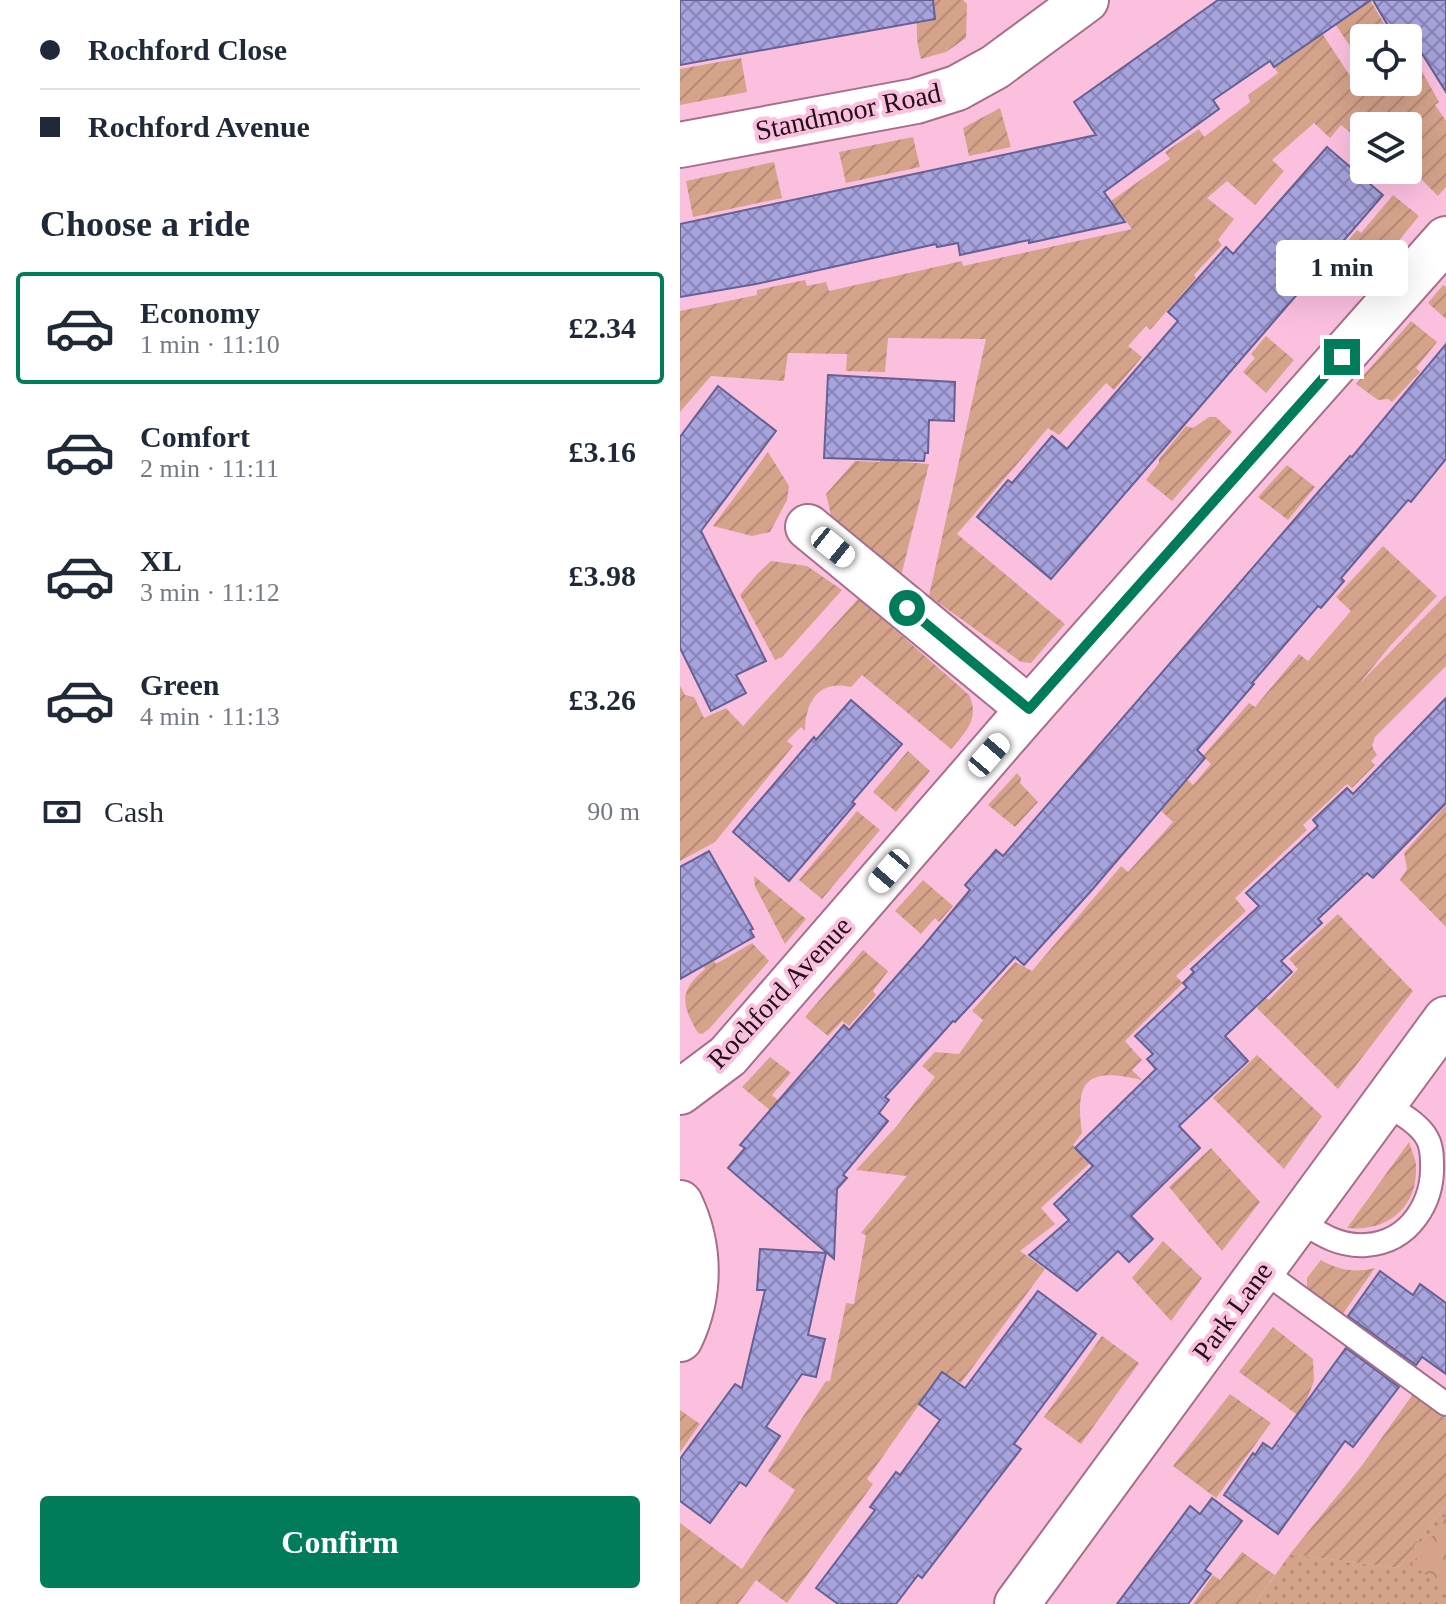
<!DOCTYPE html>
<meta charset="utf-8">
<style>
:root{--surface:#fff;--page:#f2f2f3;--text:#1f2937;--muted:#747a83;--line:#e0e1e3;--accent:#007c5b}
body{margin:0;font-family:"Times New Roman",serif;background:var(--page);color:var(--text);height:100vh;display:flex;flex-direction:column;font-size:30px;white-space:nowrap}
*{box-sizing:border-box;margin:0}
p{font-size:26px;color:var(--muted)}
.icon{flex:none;width:44px;height:44px;fill:none;stroke:currentColor;stroke-width:2;stroke-linecap:round;stroke-linejoin:round}
.map{position:relative;flex:1;overflow:hidden}
.details{display:flex;flex-direction:column;background:var(--surface);width:680px}
.details>*{flex:none}
.banner{display:grid;align-content:center;height:176px;padding:0 40px;background:var(--surface)}
.buttons{position:absolute;left:670px;top:24px;display:grid;gap:16px}
.buttons a{display:grid;place-items:center;width:72px;height:72px;border-radius:8px;background:var(--surface);box-shadow:0 8px 32px #0002;font-size:40px}
.end{position:absolute;width:36px;height:36px;margin:-18px;border:10px solid #007c5b;background:#fff;box-shadow:0 0 0 4px #fff}
.from{border-radius:50%}
.bubble{position:absolute;height:56px;border-radius:8px;background:var(--surface);box-shadow:0 8px 32px #0002;font-size:26px;font-weight:700;line-height:56px;text-align:center}
.car{position:absolute;width:24px;height:48px;margin:-24px -12px;border-radius:10px;box-shadow:0 0 6px 2px #0007;background:linear-gradient(#fff 24%,#345 0 40%,#fff 0 76%,#345 0 86%,#fff 0)}
.banner b{display:flex;align-items:center;gap:28px;height:76px;font-size:30px}
.banner b+b{border-top:2px solid var(--line)}
.banner i{width:20px;height:20px;background:var(--text)}
ul{padding:0;list-style:none}
li{display:flex;align-items:center;gap:24px;height:112px;margin:0 16px 12px;padding:0 24px;border:4px solid transparent;border-radius:8px}
li div{flex:1}
li b{display:block;font-size:30px}
li em{font-style:normal;font-weight:700}
li.selected{border-color:var(--accent)}
li>.icon{width:72px;height:72px;stroke-width:1.5}
h2{padding:0 40px;font-size:36px;line-height:96px}
.pay{display:flex;align-items:center;gap:20px;height:88px;padding:0 40px;font-size:30px}
.pay p{margin-inline-start:auto}
.action{display:flex;gap:16px;margin-top:auto;padding:16px 40px}
.action a{flex:1;height:92px;border-radius:8px;background:var(--accent);color:#fff;font-size:32px;font-weight:700;line-height:92px;text-align:center}
main{display:flex;flex:1;min-height:0}
.map>svg:first-child{display:block}
.grass{fill:url(#grass-dots)}
.forest{fill:url(#forest-crowns)}
.garden{fill:url(#garden-furrows)}
.building{fill:url(#building-cross-hatch);stroke:#656193;stroke-width:2}
.lines{fill:none;stroke-linecap:round;stroke-linejoin:round}
.lane-casing{stroke:#a56f8c;stroke-width:26}
.street-casing{stroke:#a56f8c;stroke-width:48}
.lane{stroke:#fff;stroke-width:22}
.street{stroke:#fff;stroke-width:44}
.route{stroke:#007c5b;stroke-width:10}
.labels{text-anchor:middle;stroke-width:8;stroke-linejoin:round;paint-order:stroke}
.street-label{font-size:28px;fill:#230f1a;stroke:#fcc0df}
</style>
<main>
<section class="details">
<div class="banner">
<b><i class="from"></i>Rochford Close</b>
<b><i></i>Rochford Avenue</b>
</div>
<h2>Choose a ride</h2>
<ul>
<li class="selected"><svg class="icon" aria-label="car" viewBox="0 0 24 24"><path d="M5 17H2v-5l4-1 3-4h7l3 4 3 1v5h-3M9 17h6M6 11h13"/><circle cx="7" cy="17" r="2"/><circle cx="17" cy="17" r="2"/></svg><div><b>Economy</b><p>1 min · 11:10</p></div><em>£2.34</em></li>
<li><svg class="icon" aria-label="car" viewBox="0 0 24 24"><path d="M5 17H2v-5l4-1 3-4h7l3 4 3 1v5h-3M9 17h6M6 11h13"/><circle cx="7" cy="17" r="2"/><circle cx="17" cy="17" r="2"/></svg><div><b>Comfort</b><p>2 min · 11:11</p></div><em>£3.16</em></li>
<li><svg class="icon" aria-label="car" viewBox="0 0 24 24"><path d="M5 17H2v-5l4-1 3-4h7l3 4 3 1v5h-3M9 17h6M6 11h13"/><circle cx="7" cy="17" r="2"/><circle cx="17" cy="17" r="2"/></svg><div><b>XL</b><p>3 min · 11:12</p></div><em>£3.98</em></li>
<li><svg class="icon" aria-label="car" viewBox="0 0 24 24"><path d="M5 17H2v-5l4-1 3-4h7l3 4 3 1v5h-3M9 17h6M6 11h13"/><circle cx="7" cy="17" r="2"/><circle cx="17" cy="17" r="2"/></svg><div><b>Green</b><p>4 min · 11:13</p></div><em>£3.26</em></li>
</ul>
<div class="pay"><svg class="icon" aria-label="cash" viewBox="0 0 24 24"><path d="M3 7h18v10H3z"/><circle cx="12" cy="12" r="2"/></svg>Cash<p>90 m</p></div>
<div class="action"><a>Confirm</a></div>
</section>
<div class="map">
<svg width="766" height="1604" viewBox="0 0 766 1604">
<defs>
<pattern id="grass-dots" width="8" height="8" patternUnits="userSpaceOnUse" patternTransform="scale(2)"><rect width="8" height="8" fill="#d5a28a"/><path d="M2 2h.1M6 6h.1" fill="none" stroke="#b78a76" stroke-width="1.8" stroke-linecap="round"/></pattern>
<pattern id="forest-crowns" width="20" height="18" patternUnits="userSpaceOnUse" patternTransform="scale(2)"><rect width="20" height="18" fill="#d5a28a"/><path d="M2 6a3 3 0 1 1 6 0M12 15a3 3 0 1 1 6 0" fill="none" stroke="#b78a76"/></pattern>
<pattern id="garden-furrows" width="10" height="10" patternUnits="userSpaceOnUse" patternTransform="scale(2)"><rect width="10" height="10" fill="#d5a28a"/><path d="M-1 1l2-2M0 10L10 0M9 11l2-2" fill="none" stroke="#b78a76"/></pattern>
<pattern id="building-cross-hatch" width="8" height="8" patternUnits="userSpaceOnUse" patternTransform="scale(2)"><rect width="8" height="8" fill="#a6a3de"/><path d="M0 0l8 8M0 8l8-8" fill="none" stroke="#8783b3"/></pattern>
</defs>
<rect width="100%" height="100%" fill="#fcc0df"/>
<path class="grass" d="M766,1504V1604H575L610,1554L718,1568Z"/>
<path class="forest" d="M766,1516V1591L732,1564Z"/>
<g class="garden">
<path d="M240,0H283L287,4L286,38L266,52L241,59C235,39 236,20 240,0Z"/>
<path d="M690,0L713,38H684V63L682,64L655,24Z"/>
<path d="M642,33L672,79L684,69V82H728V60L734,57L759,102L755,105L766,121V187L758,196L728,166V126H684V144L661,125L650,138L634,123L592,160L604,171L575,205L547,181L527,198L554,219L538,240L542,245L514,275L516,278L470,330L466,326L448,346L462,357L434,390L426,383L379,435L368,428L277,534L385,624L351,663L341,662L249,596L306,339L208,338L205,372L166,371L167,354L108,353L104,381L31,376L0,412V311L77,295V290L125,280L127,286L146,282L149,291L282,261L283,266L452,229L431,201L490,159L485,152L519,129L524,137L570,102L568,95L598,73L594,67Z"/>
<path d="M61,58L67,92L0,105V69Z"/>
<path d="M320,108L331,147L289,156L283,128Z"/>
<path d="M233,137L240,167L166,183L159,152Z"/>
<path d="M94,162L102,198L13,217L6,181Z"/>
<path d="M713,195L739,216L678,290L656,273L669,256L661,249L677,230L681,233Z"/>
<path d="M763,285L766,287V319L748,303Z"/>
<path d="M731,321L757,342L736,368L740,372L712,402L708,399L698,400L676,384Z"/>
<path d="M586,336L614,360L586,393L563,372L575,358L571,354Z"/>
<path d="M529,417H536L552,432L492,501L466,480L479,463V459L506,426L513,428Z"/>
<path d="M88,452L109,486L107,500L90,532L72,536L33,526Z"/>
<path d="M200,453L223,454V462L249,464L221,576L152,519L146,494L175,461L200,462Z"/>
<path d="M607,465L635,487L608,520L578,497Z"/>
<path d="M703,546L757,596L710,646L679,684L766,595V666L695,737L692,746L697,755L691,761L695,765L672,788L667,784L623,825L627,830L555,898L566,911L496,976L503,983L445,1041L462,1060L452,1070L462,1080C410,1068 394,1077 402,1133L393,1145L410,1163L361,1208L375,1224L340,1251L365,1269L281,1383L262,1372L187,1479L193,1484L107,1603L76,1580L58,1604H0V1523L62,1569L115,1490L88,1471L146,1381H150L166,1303L174,1304L186,1235L181,1233L227,1176L176,1170L215,1128L255,1077L242,1066L255,1052L279,1054L303,1020L292,1011L335,962L352,971L441,866L448,872L493,822L479,809L507,779L513,785L531,764L523,756L569,703L575,707L619,654L628,661L671,611L656,597Z"/>
<path d="M91,561L127,566L162,590L102,657L95,660L60,595L78,573Z"/>
<path d="M179,598L289,695C300,718 286,732 271,749L182,675L171,687C139,679 125,702 125,731L121,727L107,741L113,746L35,842L0,861V686L5,695L14,697L24,718L46,708L63,726Z"/>
<path d="M228,751L250,771L216,812L193,792Z"/>
<path d="M337,773L341,778L340,783L358,802L335,827L308,805Z"/>
<path d="M766,805V927L720,880L727,869L724,853Z"/>
<path d="M177,811L200,830L142,899L119,880Z"/>
<path d="M74,876L126,919L105,944L75,886Z"/>
<path d="M243,880L273,906L259,922L255,918L241,934L215,911Z"/>
<path d="M658,914L733,991L658,1089L577,1008L584,997L589,1000L618,969L609,959Z"/>
<path d="M72,943L89,961L29,1029L22,1034L18,1033C0,1003 0,990 25,969L24,966L34,961L36,964Z"/>
<path d="M183,950L208,971L193,991L196,995L169,1026L162,1021L148,1036L125,1017Z"/>
<path d="M577,1055L642,1116L604,1169L533,1098Z"/>
<path d="M90,1057L111,1073L92,1095L101,1103L92,1112L62,1087Z"/>
<path d="M729,1142C731,1150 736,1159 736,1166C738,1208 707,1232 667,1228Z"/>
<path d="M531,1148L580,1202L542,1251L489,1187Z"/>
<path d="M483,1241L522,1278L491,1321L452,1278Z"/>
<path d="M641,1260C657,1270 677,1273 695,1268L662,1315L627,1290V1278Z"/>
<path d="M593,1327L633,1359L634,1381L620,1417L559,1372Z"/>
<path d="M422,1336L459,1363L401,1444L364,1417Z"/>
<path d="M550,1394L591,1423L536,1498L493,1466Z"/>
<path d="M733,1394L766,1418V1504L718,1568L610,1554L683,1464Z"/>
<path d="M0,1410L20,1424L0,1452Z"/>
<path d="M562,1552L595,1575L575,1604H513L533,1575L540,1580Z"/>
</g>
<g class="building">
<path d="M0,0H253L255,19L0,65Z"/>
<path d="M538,0H691L594,67L590,61L533,100L539,109L424,192L445,222L349,243V240L280,255L278,243L257,247L256,244L76,284L0,297V224L416,135L394,102Z"/>
<path d="M693,0H766V92L741,52L728,60V38H715Z"/>
<path d="M647,147L703,195L371,579L297,517L328,480L332,483L372,436L387,449L498,321L488,312L546,247L553,254Z"/>
<path d="M766,344V459L731,502L728,500L661,578L664,581L641,608L638,606L572,683L574,684L517,750L525,758L411,891L344,965L335,957L275,1022L273,1021L205,1097L209,1100L199,1113L208,1121L163,1175L167,1178L157,1189L154,1259L48,1168L65,1148L60,1145L164,1025L169,1030L245,944L290,890L285,885L316,850L323,856L640,490L670,456L672,457Z"/>
<path d="M148,375L275,382L274,421L249,420L248,453H245L244,461L144,458Z"/>
<path d="M38,386L96,431L21,531L86,661L56,675L66,693L31,711L0,648V437Z"/>
<path d="M766,698V803L693,878L687,873L638,919L642,923L601,961L612,972L545,1036L568,1061L499,1126L520,1148L451,1216L473,1239L449,1262L438,1251L397,1291L349,1255L389,1220L374,1204L413,1166L395,1148L476,1069L467,1059L473,1054L455,1036L507,987L503,983L514,972L511,969L579,906L566,893L638,826L633,820L667,788L673,794Z"/>
<path d="M171,700L222,744L172,802L175,804L109,881L53,832L134,737L136,740Z"/>
<path d="M29,851L73,929L70,930L74,937L0,979V867Z"/>
<path d="M80,1249L146,1253L128,1335L145,1339L136,1377L122,1374L86,1427L100,1436L66,1486L60,1482L30,1523L0,1501V1459L55,1384L62,1388L85,1290H77Z"/>
<path d="M700,1271L733,1295L740,1284L766,1303V1374L742,1357L736,1365L668,1316Z"/>
<path d="M358,1291L416,1334L334,1444L341,1449L242,1578L238,1575L216,1604H158L136,1588L195,1510L190,1507L216,1472L220,1475L260,1420L239,1404L262,1372L285,1388Z"/>
<path d="M666,1348L719,1387L673,1447L665,1441L598,1534L544,1495L573,1453L575,1455L583,1443L592,1449Z"/>
<path d="M532,1498L562,1521L525,1570L531,1574L508,1604H437L510,1506L520,1514Z"/>
</g>
<g class="lines">
<g class="lane-casing">
<g id="lane">
<path d="M618,1220C640,1234 659,1247 686,1245C730,1242 754,1202 752,1162C752,1155 751,1145 747,1138C739,1123 719,1113 704,1103"/>
<path d="M582,1270L766,1404"/>
</g>
</g>
<g class="street-casing">
<g id="street">
<path d="M0,145L236,101L277,88L315,67L406,0"/>
<path d="M128,527L349,709"/>
<path d="M0,1092L48,1056L349,709L766,239"/>
<path d="M0,1203C21,1247 21,1295 0,1339"/>
<path d="M337,1604L766,1019"/>
</g>
</g>
<use href="#lane" class="lane"/>
<use href="#street" class="street"/>
</g>
<g class="lines">
<path class="route" d="M227,608L349,709L662,357"/>
</g>
<g class="labels">
<g class="street-label">
<text transform="translate(168 111) rotate(-12)" y="10">Standmoor Road</text>
<text transform="translate(99 992) rotate(-47)" y="10">Rochford Avenue</text>
<text transform="translate(552 1311) rotate(-54)" y="10">Park Lane</text>
</g>
</g>
</svg>
<div class="buttons">
<a><svg class="icon" aria-label="locate" viewBox="0 0 24 24"><circle cx="12" cy="12" r="6"/><path d="M12 2v4M12 18v4M2 12h4M18 12h4"/></svg></a>
<a><svg class="icon" aria-label="layers" viewBox="0 0 24 24"><path d="M12 4l9 5-9 5-9-5zM3 14l9 5 9-5"/></svg></a>
</div>
<i class="end from" style="left:227px;top:608px"></i>
<i class="end" style="left:662px;top:357px"></i>
<div class="bubble" style="left:596px;top:240px;width:132px">1 min</div>
<i class="car" style="left:153px;top:547px;rotate:129deg"></i>
<i class="car" style="left:309px;top:755px;rotate:41deg"></i>
<i class="car" style="left:209px;top:871px;rotate:221deg"></i>
</div>
</main>
